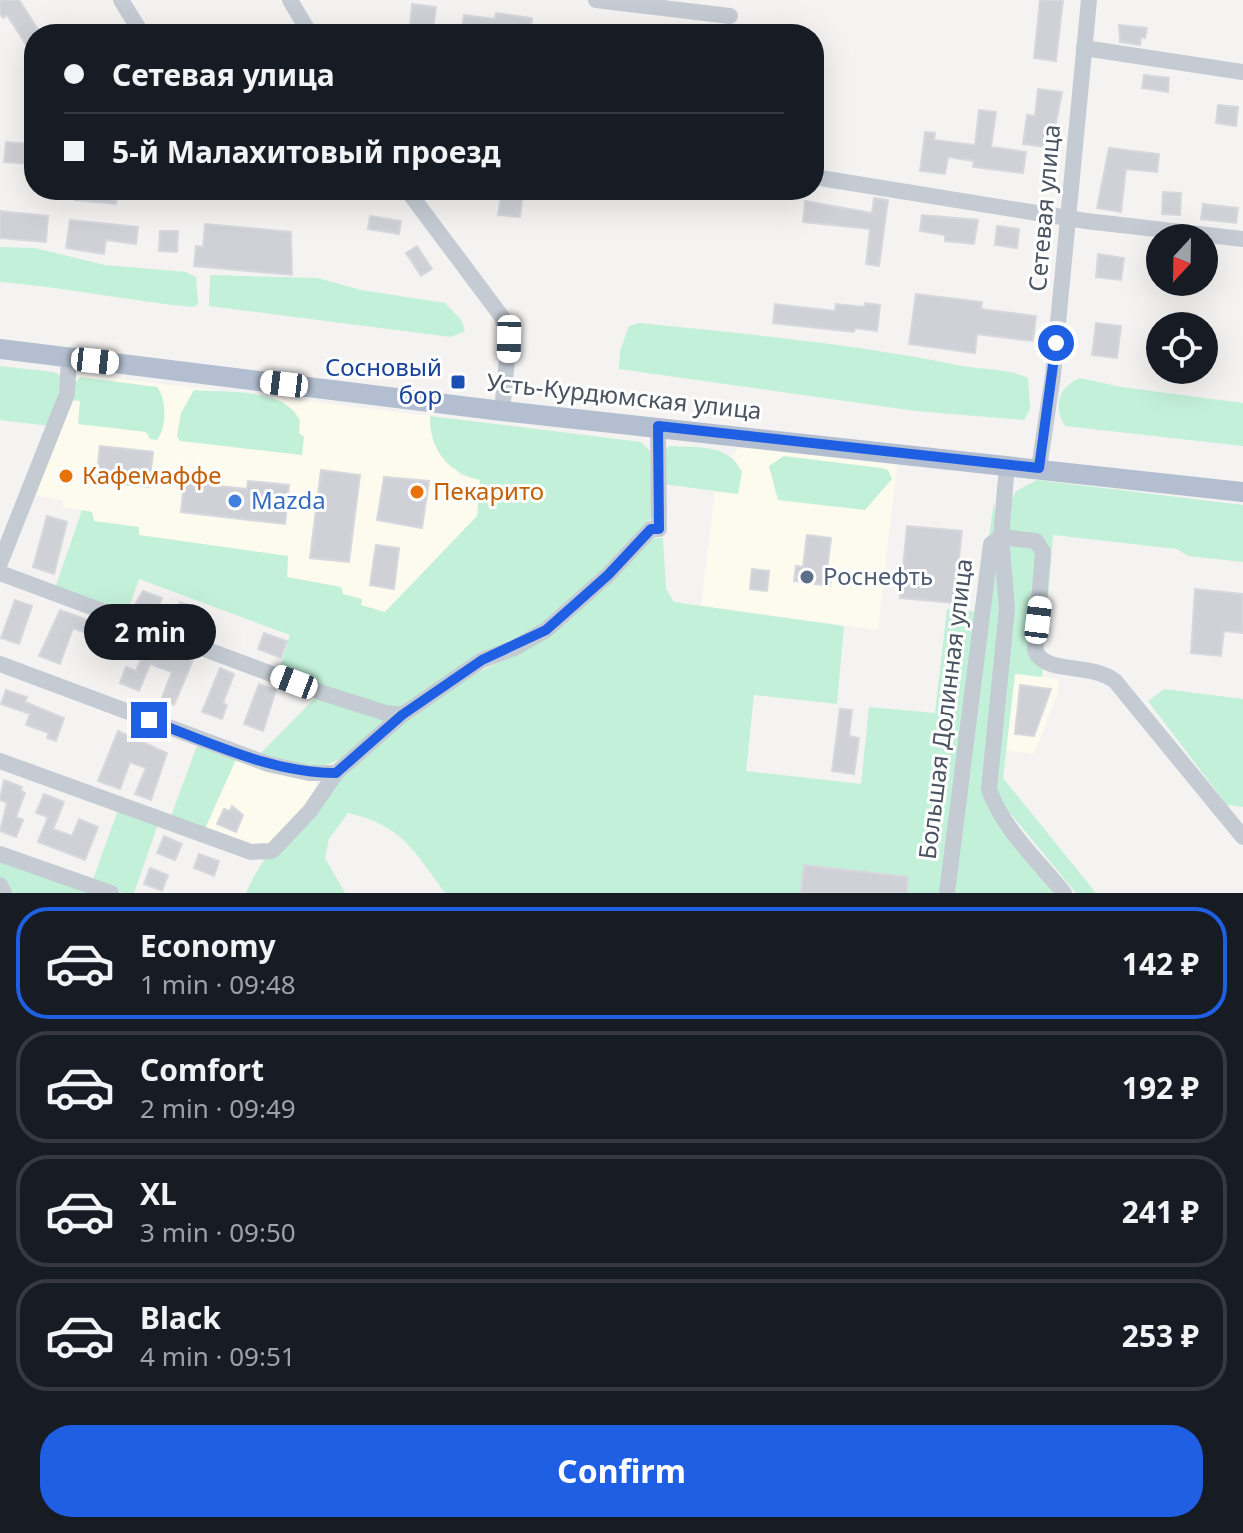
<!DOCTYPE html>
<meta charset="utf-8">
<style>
:root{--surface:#171b24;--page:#242831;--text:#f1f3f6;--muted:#9ea1a6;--line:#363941;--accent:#1e5fe3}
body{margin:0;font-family:"Noto Sans",sans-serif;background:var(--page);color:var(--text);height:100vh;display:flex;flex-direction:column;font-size:30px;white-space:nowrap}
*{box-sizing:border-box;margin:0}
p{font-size:26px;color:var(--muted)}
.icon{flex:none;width:44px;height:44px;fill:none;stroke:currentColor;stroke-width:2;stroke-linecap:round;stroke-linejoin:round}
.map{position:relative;height:893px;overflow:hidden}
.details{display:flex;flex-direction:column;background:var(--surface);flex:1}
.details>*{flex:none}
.hud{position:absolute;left:24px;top:24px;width:800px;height:176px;border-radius:32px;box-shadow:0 8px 32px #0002;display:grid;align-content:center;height:176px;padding:0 40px;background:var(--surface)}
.needle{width:52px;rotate:202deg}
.buttons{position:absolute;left:1146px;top:224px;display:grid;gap:16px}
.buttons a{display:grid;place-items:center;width:72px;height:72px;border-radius:50%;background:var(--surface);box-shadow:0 8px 32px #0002;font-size:40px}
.end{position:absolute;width:36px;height:36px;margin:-18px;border:10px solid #1e5fe3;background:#fff;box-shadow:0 0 0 4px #fff}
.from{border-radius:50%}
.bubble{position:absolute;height:56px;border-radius:28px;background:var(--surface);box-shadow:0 8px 32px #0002;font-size:26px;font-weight:700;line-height:56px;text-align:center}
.car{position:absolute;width:24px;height:48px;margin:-24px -12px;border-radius:10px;box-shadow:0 0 6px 2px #0007;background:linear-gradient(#fff 24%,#345 0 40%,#fff 0 76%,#345 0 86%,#fff 0)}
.hud b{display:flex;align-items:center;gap:28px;height:76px;font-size:30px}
.hud b+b{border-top:2px solid var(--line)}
.hud i{width:20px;height:20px;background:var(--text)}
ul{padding:14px 0 0;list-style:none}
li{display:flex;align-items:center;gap:24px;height:112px;margin:0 16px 12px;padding:0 24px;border:4px solid var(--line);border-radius:32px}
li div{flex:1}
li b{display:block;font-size:30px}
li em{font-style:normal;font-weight:700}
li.current{border-color:var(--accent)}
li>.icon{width:72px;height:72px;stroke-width:1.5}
.primary-button{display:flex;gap:16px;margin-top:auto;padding:16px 40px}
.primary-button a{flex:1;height:92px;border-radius:32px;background:var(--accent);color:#fff;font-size:32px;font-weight:700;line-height:92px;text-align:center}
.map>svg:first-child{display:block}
.commercial{fill:#fdfaee}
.green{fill:#c3f0d9}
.building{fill:#cfd1d6;stroke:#d7d8dd;stroke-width:2}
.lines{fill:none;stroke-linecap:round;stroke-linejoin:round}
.minor{stroke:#c4cbd3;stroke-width:16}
.major{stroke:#b3bfd0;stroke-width:20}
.route{stroke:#1e5fe3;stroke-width:10}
.transit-dot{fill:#1a4fb4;stroke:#fff;stroke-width:3}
.food-dot{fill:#e8710a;stroke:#fff;stroke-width:3}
.shop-dot{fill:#3f7fe0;stroke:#fff;stroke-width:3}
.service-dot{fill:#5c6f8a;stroke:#fff;stroke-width:3}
.labels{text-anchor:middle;stroke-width:6;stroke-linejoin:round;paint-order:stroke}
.street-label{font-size:24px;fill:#4a5360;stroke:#fff}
.transit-label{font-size:24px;fill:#164399;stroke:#fff;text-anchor:end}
.food-label{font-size:24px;fill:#c56008;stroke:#fff;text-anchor:start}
.shop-label{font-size:24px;fill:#366cbe;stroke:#fff;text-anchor:start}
.service-label{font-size:24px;fill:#4e5e75;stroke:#fff;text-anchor:start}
</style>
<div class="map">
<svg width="1243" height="893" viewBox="0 0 1243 893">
<rect width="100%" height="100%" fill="#f4f3f2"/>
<g class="commercial">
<path d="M78,374L430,416V424L460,476L480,479L477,516L385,612L361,605L343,594L341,587L287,577L288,556L138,535V527L94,521L92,512L63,507V500L32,495Z"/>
<path d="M741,446L897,465L878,630L701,606L715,492L738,494L737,462L731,456Z"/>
<path d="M1015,674L1059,679L1058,692L1034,754L1006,750Z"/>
<path d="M237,757L317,781L307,807L263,850L204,831Z"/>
</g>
<g class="green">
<path d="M0,247L35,248L105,265L186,272L196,277L198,304L193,307C128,301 65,287 0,282Z"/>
<path d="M210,275L318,278L361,290L445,303L462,321L465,331L451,337L209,306Z"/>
<path d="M640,323C747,334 856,344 962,366C985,370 1006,368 1028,378L1030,409L1024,420L916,411L619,369L620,351L629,326Z"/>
<path d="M0,366L54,372L63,377L49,426L0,420Z"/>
<path d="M80,377L157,387C167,399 167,428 157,440L150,439L146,432L78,424L80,401L72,400L73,385Z"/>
<path d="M1080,378L1121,387L1243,403V446L1065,426C1053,405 1058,388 1080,378Z"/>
<path d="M194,390C226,393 286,387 300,421L299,433L304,437L302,455L180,441L177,436L181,413Z"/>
<path d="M430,416L641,442L650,451L652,516L635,540L542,625L400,709H386L279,670L290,635L139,579L126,615L55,588L82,510L92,512L94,521L139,527V535L288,556L287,577L341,587L343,594L362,599L361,605L385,612L477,516L480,480C448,473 429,449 430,416Z"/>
<path d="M670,446C697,448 728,443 742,472L738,494L663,484L664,450Z"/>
<path d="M784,456L881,468L888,470L892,479L865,510L778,500L769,466Z"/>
<path d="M1037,480L1243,505V562L1188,556L1177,549L1053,535L1042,677L1015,674L1003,778L1096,893H1076L1000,801L994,779L1010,504L1016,491Z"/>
<path d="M994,501L1002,610L984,778L1057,893H445C414,851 402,825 348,813L329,839L325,858L345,893H246C278,818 388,730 456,685C476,672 501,663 519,648C564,614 606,574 649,538H663L666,589L674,602L844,626L837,704L754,695L746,771L861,784L869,707L935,713L947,609L978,612Z"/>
<path d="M1164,689L1243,699V807L1227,805L1148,701Z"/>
<path d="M318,695L385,721C329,771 333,774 259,755Z"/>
<path d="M198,743L237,757L204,831L170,819Z"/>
<path d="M118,810L158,824L134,893H123L92,882Z"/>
<path d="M0,859L98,893H7L0,880Z"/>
</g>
<g class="building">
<path d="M0,0H19L41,34H34V57L7,15L3,18L0,13Z"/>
<path d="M1040,0H1063L1056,61L1034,58Z"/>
<path d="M412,4L436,7L433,29L410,26Z"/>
<path d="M496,13L532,18L530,34H461L464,15L495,19Z"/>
<path d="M1119,25L1147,28L1145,38L1141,37L1140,45L1120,42Z"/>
<path d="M1144,75L1169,78L1168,92L1142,88Z"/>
<path d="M1038,89L1062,92L1051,148L1023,144L1027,115L1035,116Z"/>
<path d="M1218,105L1238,107L1236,126L1216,123Z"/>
<path d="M979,110L996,112L991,147L1026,152L1023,173L973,167L974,161L948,157L945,174L920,171L925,132L935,133L934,140L975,145Z"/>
<path d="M6,142L31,144L29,164L4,162Z"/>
<path d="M1109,148L1159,154L1157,172L1126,169L1121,212L1097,208Z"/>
<path d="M75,190H97L96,193L117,196L116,204L75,200Z"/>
<path d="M502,190H523L520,217L498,215Z"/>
<path d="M1163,192L1181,193L1180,215L1162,214Z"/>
<path d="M874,198L888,200L879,266L866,264L870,229L803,222L805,201L872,213Z"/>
<path d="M1203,204L1238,208L1236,223L1201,219Z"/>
<path d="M0,211L48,216L46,242L0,238Z"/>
<path d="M922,215L978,220L974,244L945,241V235L920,231Z"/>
<path d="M370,216L401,221L399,234L368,229Z"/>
<path d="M70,220L138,227L136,244L106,240L104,254L66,248Z"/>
<path d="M205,224L291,232L292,275L194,266L196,246L203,247Z"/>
<path d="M997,226L1019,229L1017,248L995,245Z"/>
<path d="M160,231H178L177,252L159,251Z"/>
<path d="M417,246L432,269L421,276L406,253Z"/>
<path d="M1098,254L1124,258L1121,280L1096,277Z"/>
<path d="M916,294L982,302L981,309L1036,316L1033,341L977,334L975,353L909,344Z"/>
<path d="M865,303L880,305L877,331L855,328L854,332L773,323L775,304L835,311L836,304L864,307Z"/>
<path d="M1096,323L1121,326L1117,358L1092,355Z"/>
<path d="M100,446L153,452L149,487L96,481Z"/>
<path d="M321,470L360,475L349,562L310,558Z"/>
<path d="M384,477L429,481L422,528L377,520Z"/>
<path d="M248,481L289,485L285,524L181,512L184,482L247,489Z"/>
<path d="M47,516L67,522L54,574L33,567Z"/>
<path d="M907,526L962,531L954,603L900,598Z"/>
<path d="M807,535L831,538L827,570L832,571L830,586L794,581L796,566L803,567Z"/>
<path d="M376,545L399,548L394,589L370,585Z"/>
<path d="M752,569L769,571L767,591L750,589Z"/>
<path d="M1195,589L1243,594V633L1224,631L1221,656L1191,653Z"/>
<path d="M143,591L162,598L156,612L149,609L146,615L132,610Z"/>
<path d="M15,600L32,606L19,644L1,638Z"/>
<path d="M180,602L205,611L200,625L176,615Z"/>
<path d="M60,610L129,635L124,647L73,628L60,664L39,656Z"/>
<path d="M264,633L287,641L281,658L258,649Z"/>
<path d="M147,644L193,660L174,705L161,700L172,672L150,664L139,691L120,683L126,667L136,671Z"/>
<path d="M220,668L234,674L223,703L227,705L222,719L202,712Z"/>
<path d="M259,684L276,690L263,731L244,724Z"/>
<path d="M1020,685L1051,689L1034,736L1015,734Z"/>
<path d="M6,690L27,697L25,702L64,718L56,741L47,738L49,733L26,725L30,714L1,704Z"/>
<path d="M840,709L852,710L849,736L859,738L854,774L832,771Z"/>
<path d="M118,731L167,753L151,800L135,794L146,768L130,762L120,789L98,781Z"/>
<path d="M4,780L22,787L21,791L25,793L16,817L23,820L16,837L0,831L7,803L0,800Z"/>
<path d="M44,794L64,802L53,829L72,836L79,819L98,827L85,860L38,842L48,817L36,813Z"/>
<path d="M232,806L243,815L236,832L217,824L224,809L230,811Z"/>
<path d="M164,836L182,844L175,860L157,853Z"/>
<path d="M199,854L219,861L214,876L194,868Z"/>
<path d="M804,865L908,877L907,893H801Z"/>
<path d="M150,868L168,875L162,891L144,884Z"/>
</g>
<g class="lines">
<g class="minor">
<path d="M121,0L142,34"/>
<path d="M290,0L310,34"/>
<path d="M596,0L730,16"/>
<path d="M1084,48L1243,72"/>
<path d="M814,177L1086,221L1243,239"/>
<path d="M407,190L502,317L509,339L502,411"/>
<path d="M1007,465L1001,537L1007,608L989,789C1002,828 1038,861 1064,893"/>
<path d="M1039,468L1053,375L1089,0"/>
<path d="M1001,537L1036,541L1043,552L1035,650C1044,675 1090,662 1115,681L1243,837"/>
<path d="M0,563L67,394L69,358"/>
<path d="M0,573L323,693L386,713L402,715"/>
<path d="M0,664L268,764L309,773H336"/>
<path d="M0,761L251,852L272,851L310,811L336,773L402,715L482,660L514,648L546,630L608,575L651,529H659L658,426"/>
<path d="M0,854L111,893"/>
<path d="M0,885L4,893"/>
<path d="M947,893L991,544L1001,537"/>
</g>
<path class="major" d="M0,349L502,411L1243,492"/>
</g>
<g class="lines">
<path class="route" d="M149,720C209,742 271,773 336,773L402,715L482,660L546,630L608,575L651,529H659L658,426L1039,468L1056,343"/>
</g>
<rect class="transit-dot" x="450" y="374" width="16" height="16" rx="4"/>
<g class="food-dot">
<circle cx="66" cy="476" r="8"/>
<circle cx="417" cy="492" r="8"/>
</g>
<circle class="shop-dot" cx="235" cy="501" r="8"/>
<circle class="service-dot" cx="807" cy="577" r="8"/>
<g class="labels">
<g class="street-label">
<text transform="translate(1045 208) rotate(-85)" y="8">Сетевая улица</text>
<text transform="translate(624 397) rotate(6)" y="8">Усть-Курдюмская улица</text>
<text transform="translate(946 709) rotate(-83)" y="8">Большая Долинная улица</text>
</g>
<g class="transit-label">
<text x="442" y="376">Сосновый<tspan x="442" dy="28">бор</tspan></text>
</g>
<g class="food-label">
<text x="82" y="484">Кафемаффе</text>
<text x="433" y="500">Пекарито</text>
</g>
<g class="shop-label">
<text x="251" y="509">Mazda</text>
</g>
<g class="service-label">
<text x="823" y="585">Роснефть</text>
</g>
</g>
</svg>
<div class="buttons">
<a><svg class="needle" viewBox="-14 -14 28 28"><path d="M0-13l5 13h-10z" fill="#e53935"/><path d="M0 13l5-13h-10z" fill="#9ea1a6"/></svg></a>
<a><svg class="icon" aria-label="locate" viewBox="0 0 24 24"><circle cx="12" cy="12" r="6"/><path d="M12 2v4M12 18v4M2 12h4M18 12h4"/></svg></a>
</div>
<i class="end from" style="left:1056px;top:343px"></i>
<i class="end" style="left:149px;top:720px"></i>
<div class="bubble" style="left:84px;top:604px;width:132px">2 min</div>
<i class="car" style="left:509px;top:339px;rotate:181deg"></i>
<i class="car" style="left:95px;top:361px;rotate:96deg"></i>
<i class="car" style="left:284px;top:384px;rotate:277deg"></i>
<i class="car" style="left:1038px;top:620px;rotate:7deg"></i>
<i class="car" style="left:294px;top:682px;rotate:291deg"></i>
<div class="hud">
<b><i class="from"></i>Сетевая улица</b>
<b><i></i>5-й Малахитовый проезд</b>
</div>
</div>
<section class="details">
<ul>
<li class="current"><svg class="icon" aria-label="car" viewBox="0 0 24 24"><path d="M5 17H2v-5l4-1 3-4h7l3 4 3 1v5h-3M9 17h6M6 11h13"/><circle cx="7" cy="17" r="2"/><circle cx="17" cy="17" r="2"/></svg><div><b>Economy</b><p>1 min · 09:48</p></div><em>142 ₽</em></li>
<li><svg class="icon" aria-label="car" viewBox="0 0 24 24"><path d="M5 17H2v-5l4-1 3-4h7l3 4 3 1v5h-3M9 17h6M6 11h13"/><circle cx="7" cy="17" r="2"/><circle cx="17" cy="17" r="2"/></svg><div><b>Comfort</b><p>2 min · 09:49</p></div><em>192 ₽</em></li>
<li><svg class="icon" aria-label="car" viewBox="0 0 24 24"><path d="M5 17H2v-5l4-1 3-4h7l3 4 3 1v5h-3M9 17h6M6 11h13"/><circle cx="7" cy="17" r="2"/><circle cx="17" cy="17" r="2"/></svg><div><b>XL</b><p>3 min · 09:50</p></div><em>241 ₽</em></li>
<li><svg class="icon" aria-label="car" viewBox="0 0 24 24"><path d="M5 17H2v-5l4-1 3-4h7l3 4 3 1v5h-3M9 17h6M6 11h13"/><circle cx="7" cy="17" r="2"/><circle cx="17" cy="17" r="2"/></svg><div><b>Black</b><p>4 min · 09:51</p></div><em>253 ₽</em></li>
</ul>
<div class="primary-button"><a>Confirm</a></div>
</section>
